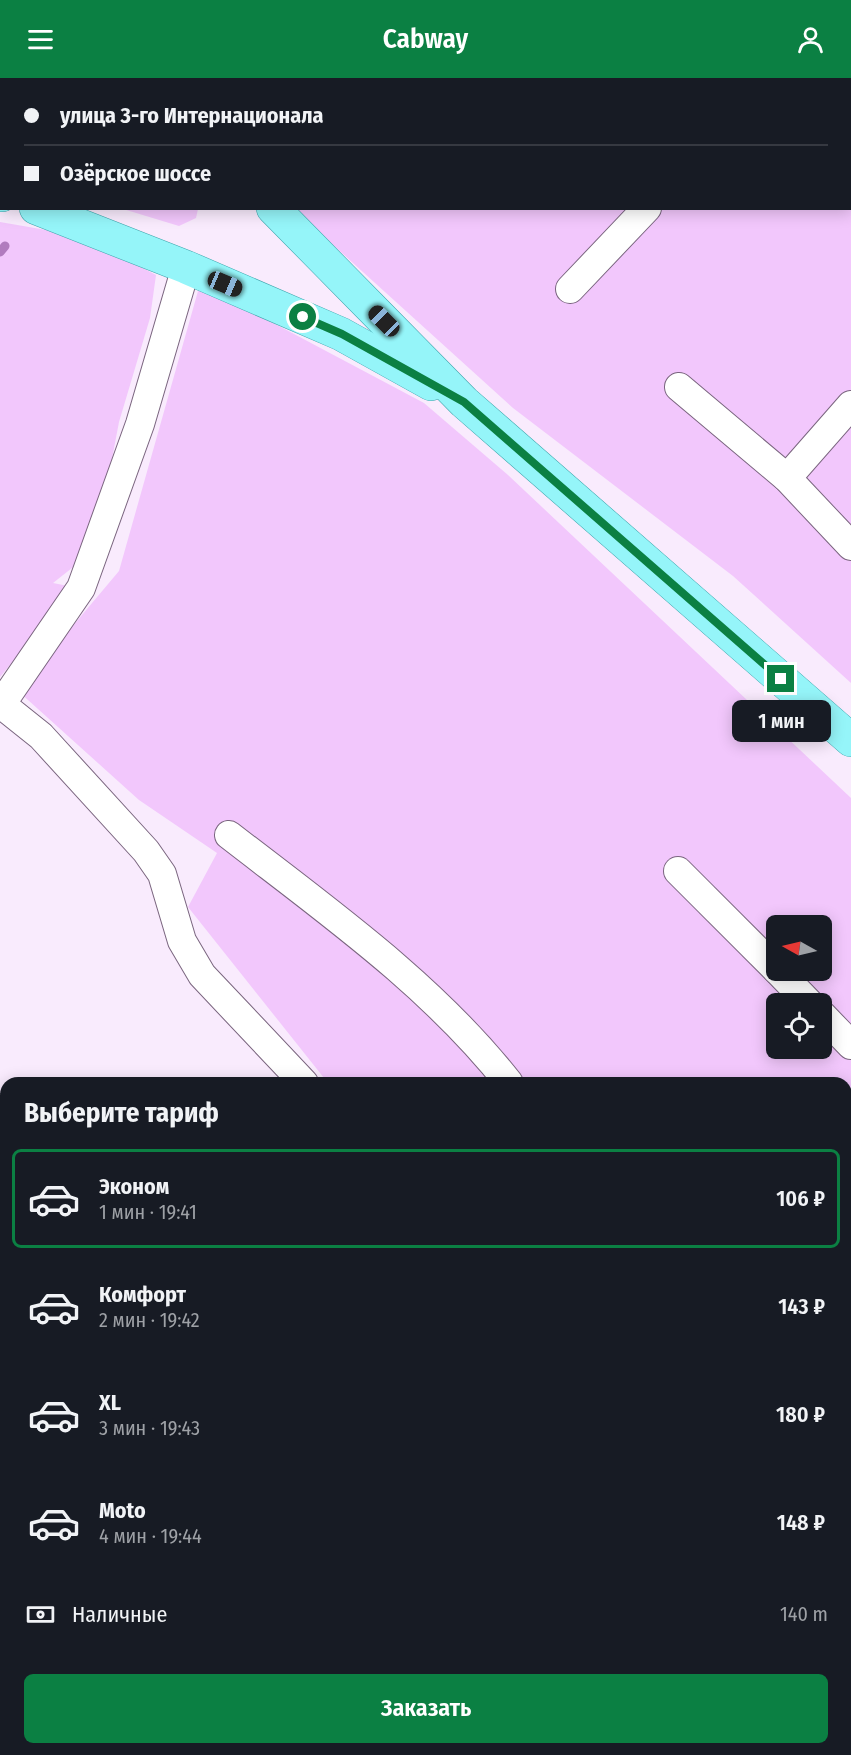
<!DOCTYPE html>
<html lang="ru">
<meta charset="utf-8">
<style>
:root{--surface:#171b24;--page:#20242c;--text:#f1f3f6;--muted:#9ea1a6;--line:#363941;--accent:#0b8043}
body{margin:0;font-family:"Fira Sans Condensed",sans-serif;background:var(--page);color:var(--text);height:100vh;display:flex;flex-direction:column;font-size:22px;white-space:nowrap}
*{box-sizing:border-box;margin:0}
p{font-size:20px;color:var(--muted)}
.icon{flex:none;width:33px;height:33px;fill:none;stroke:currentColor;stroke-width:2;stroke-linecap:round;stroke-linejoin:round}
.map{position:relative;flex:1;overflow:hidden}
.details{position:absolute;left:0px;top:999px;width:852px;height:678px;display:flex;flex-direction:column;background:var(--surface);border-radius:18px 18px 0 0;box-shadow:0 3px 15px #0003}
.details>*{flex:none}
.hud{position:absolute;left:0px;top:0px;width:852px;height:132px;box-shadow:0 3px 15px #0003;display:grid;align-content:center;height:132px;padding:0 24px;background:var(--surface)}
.needle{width:39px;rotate:278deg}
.fabs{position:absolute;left:766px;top:837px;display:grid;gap:12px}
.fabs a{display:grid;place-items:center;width:66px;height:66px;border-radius:9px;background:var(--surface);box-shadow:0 3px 15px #0003;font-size:30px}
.end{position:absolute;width:27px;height:27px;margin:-14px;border:8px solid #0b8043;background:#fff;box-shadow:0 0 0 3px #fff}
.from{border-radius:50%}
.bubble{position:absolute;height:42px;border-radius:9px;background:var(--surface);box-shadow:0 3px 15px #0003;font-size:20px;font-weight:600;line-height:42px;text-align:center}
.car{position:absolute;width:18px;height:36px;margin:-18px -9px;border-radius:8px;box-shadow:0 0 4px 2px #0007;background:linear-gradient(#222 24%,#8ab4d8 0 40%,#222 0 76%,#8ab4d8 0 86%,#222 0)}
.hud b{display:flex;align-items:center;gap:21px;height:57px;font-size:22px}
.hud b+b{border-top:2px solid var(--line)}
.hud i{width:15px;height:15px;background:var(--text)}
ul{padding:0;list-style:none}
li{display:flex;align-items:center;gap:18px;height:99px;margin:0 12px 9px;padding:0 12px;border:3px solid transparent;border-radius:9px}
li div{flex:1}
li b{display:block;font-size:22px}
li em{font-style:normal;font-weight:600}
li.active{border-color:var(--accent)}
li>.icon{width:54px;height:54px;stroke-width:1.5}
h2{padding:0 24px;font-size:27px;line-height:72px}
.pay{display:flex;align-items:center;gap:15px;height:66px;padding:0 24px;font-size:22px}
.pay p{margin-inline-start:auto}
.primary-button{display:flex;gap:12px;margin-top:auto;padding:12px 24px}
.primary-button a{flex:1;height:69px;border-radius:9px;background:var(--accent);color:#fff;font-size:24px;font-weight:600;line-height:69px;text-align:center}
header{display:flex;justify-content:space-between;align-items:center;height:78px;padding:0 24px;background:var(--accent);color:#fff;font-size:27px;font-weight:600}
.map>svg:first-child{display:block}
.green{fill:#f2c7fc;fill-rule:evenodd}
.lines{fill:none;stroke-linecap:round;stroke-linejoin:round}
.stream{stroke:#b17bbe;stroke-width:9}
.minor-casing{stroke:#7a657f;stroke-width:30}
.major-casing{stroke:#3ea4ab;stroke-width:34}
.minor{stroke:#fff;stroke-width:28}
.major{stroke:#95f5f9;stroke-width:33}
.route{stroke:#0b8043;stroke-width:8}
</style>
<header><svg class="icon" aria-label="menu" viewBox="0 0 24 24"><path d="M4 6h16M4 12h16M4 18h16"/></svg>Cabway<svg class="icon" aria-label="person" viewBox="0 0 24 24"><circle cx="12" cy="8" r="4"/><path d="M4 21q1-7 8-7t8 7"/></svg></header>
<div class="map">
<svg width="851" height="1677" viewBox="0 0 851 1677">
<rect width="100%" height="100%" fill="#f9ebfd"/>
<g class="green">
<path d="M168,0H851V605L733,498L513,330L332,166L297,131L850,130V2Z"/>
<path d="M123,131H198L196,140L179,148Z"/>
<path d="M0,144L52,153L105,170L156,197L150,240L119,344L104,423L77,486L53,505L68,508L55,532L0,599Z"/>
<path d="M200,206L424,325L508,397L851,720V1305L846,1308V1005H328L188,829L217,775L139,722L18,613L119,493ZM777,848H822V892H777ZM777,926H822V970H777Z"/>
<path d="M0,1060L6,1061V1142L0,1141Z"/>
<path d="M851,1435V1677H683L679,1671H846V1438Z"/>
</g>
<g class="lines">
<path class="stream" d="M0,174L5,168"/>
<g class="minor-casing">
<g id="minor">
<path d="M402,2L403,0"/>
<path d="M770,2L771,0"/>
<path d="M570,211L647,130"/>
<path d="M679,309L787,400L851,468"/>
<path d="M787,400L851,327"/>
<path d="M1,626L41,658L146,773L162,796L182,863L202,897L304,1005"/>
<path d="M0,628L81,510L140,346L186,189"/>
<path d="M229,757C327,833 432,907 509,1005"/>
<path d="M678,793L777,892"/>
<path d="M777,892L810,926"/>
<path d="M822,937L851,967"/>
<path d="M0,1030L6,1031"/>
<path d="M0,1396L6,1397"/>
<path d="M846,1404L851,1401"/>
<path d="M846,1439L851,1451"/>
<path d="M445,1671L447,1677"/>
<path d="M324,1677L332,1671"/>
<path d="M549,1677L553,1671"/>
</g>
</g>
<g class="major-casing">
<g id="major">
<path d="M147,0L148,2"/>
<path d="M0,117H2"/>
<path d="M36,130L186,189L341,256L431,306"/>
<path d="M273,130L464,324L851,662"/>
</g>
</g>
<use href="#minor" class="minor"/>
<use href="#major" class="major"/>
</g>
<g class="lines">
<path class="route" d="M303,239L342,256L464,324L781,601"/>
</g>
</svg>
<div class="fabs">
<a><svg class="needle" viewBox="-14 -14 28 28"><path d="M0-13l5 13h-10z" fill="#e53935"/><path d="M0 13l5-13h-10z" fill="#9ea1a6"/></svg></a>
<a><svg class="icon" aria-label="locate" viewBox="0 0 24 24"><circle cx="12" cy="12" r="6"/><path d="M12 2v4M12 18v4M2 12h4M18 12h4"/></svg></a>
</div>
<i class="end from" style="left:303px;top:239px"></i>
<i class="end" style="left:781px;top:601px"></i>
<div class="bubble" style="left:732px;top:622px;width:99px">1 мин</div>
<i class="car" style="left:225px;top:206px;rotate:113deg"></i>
<i class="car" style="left:384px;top:243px;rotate:315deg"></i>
<div class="hud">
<b><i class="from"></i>улица 3-го Интернационала</b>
<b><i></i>Озёрское шоссе</b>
</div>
<section class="details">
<h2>Выберите тариф</h2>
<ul>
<li class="active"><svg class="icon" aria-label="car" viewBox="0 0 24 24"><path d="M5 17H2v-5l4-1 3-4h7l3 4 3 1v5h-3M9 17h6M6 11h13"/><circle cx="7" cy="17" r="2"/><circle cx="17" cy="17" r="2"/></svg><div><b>Эконом</b><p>1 мин · 19:41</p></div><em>106 ₽</em></li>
<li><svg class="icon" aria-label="car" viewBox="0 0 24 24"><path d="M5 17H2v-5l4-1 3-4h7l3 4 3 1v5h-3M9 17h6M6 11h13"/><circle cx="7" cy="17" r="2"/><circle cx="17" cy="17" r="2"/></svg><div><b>Комфорт</b><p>2 мин · 19:42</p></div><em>143 ₽</em></li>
<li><svg class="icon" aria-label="car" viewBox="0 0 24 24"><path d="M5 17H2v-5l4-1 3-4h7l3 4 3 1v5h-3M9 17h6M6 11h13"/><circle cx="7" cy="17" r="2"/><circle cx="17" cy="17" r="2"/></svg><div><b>XL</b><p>3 мин · 19:43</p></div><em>180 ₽</em></li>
<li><svg class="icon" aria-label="car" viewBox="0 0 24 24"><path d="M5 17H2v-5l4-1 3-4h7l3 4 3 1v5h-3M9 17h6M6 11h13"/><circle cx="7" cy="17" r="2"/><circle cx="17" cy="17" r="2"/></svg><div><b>Moto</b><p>4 мин · 19:44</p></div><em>148 ₽</em></li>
</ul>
<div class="pay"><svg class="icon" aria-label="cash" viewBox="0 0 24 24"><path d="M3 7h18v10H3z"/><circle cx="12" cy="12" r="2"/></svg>Наличные<p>140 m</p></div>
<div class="primary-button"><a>Заказать</a></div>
</section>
</div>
